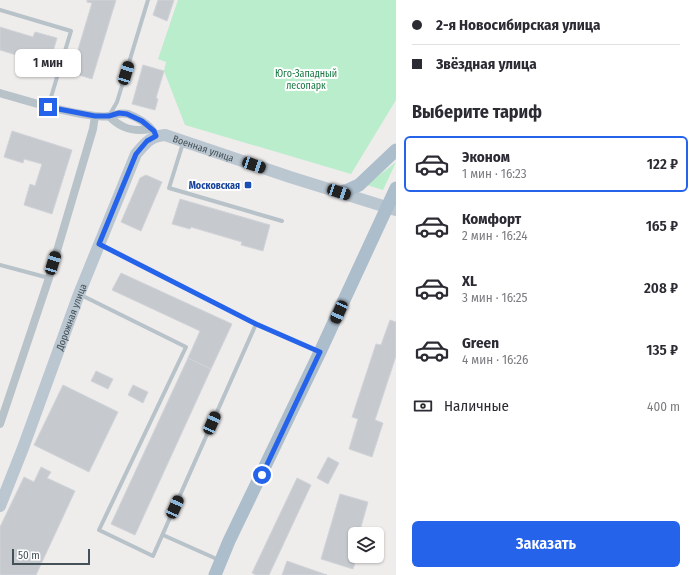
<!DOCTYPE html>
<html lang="ru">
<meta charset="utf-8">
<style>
:root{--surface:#fff;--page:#f7f7f7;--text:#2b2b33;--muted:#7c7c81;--line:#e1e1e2;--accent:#2563eb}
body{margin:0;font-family:"Fira Sans Condensed",sans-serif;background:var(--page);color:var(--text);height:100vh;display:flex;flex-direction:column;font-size:15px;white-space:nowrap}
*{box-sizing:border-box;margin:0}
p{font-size:13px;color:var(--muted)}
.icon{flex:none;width:22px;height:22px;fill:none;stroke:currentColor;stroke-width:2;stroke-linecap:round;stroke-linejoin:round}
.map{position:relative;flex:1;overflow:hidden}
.details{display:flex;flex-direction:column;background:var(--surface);width:300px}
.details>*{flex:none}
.guide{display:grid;align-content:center;height:88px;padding:0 16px;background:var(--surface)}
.tools{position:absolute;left:348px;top:527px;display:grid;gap:8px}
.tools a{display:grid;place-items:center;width:36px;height:36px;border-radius:6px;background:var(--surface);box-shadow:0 1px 3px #0004;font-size:20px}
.scale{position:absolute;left:12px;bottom:10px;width:78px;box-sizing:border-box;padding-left:4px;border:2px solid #455159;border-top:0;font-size:11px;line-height:14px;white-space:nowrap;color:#455159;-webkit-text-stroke:3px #fff;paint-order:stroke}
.end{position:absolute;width:18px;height:18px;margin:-9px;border:5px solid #2563eb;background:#fff;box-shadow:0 0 0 2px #fff}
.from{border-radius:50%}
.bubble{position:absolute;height:28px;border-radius:6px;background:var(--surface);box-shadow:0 1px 3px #0004;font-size:13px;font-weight:600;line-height:28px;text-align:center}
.car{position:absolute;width:12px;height:24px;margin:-12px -6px;border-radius:5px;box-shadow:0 0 3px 1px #0007;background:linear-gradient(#222 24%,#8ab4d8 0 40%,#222 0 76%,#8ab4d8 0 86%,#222 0)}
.guide b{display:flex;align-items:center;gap:14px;height:38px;font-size:15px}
.guide b+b{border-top:1px solid var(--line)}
.guide i{width:10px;height:10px;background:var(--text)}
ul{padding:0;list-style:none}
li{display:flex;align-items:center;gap:12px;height:56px;margin:0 8px 6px;padding:0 8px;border:2px solid transparent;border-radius:6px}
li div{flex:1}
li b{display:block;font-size:15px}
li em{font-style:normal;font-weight:600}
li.selected{border-color:var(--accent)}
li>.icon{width:36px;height:36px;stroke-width:1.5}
h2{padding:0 16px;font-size:18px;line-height:48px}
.pay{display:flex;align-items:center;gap:10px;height:44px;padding:0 16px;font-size:15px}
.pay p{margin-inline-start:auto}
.button{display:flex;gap:8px;margin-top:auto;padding:8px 16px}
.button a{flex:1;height:46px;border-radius:6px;background:var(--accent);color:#fff;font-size:16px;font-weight:600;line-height:46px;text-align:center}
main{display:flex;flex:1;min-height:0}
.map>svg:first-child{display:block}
.green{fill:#baedcb}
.building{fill:#c6cacf;stroke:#d0d3d8}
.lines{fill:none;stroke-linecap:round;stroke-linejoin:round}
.lane{stroke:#b8c2c9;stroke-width:4}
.street{stroke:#b8c2c9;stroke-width:8}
.secondary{stroke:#bac6d0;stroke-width:12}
.primary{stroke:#acbdcb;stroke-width:13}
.route{stroke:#2563eb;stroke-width:5}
.transit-dot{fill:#1a4fb4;stroke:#fff;stroke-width:1.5}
.labels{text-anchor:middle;stroke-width:4;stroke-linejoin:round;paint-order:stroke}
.park-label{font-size:10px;fill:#197843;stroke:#fff}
.street-label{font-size:10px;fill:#455159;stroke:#fff}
.transit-label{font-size:10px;font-weight:bold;fill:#164399;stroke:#fff;text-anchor:end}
</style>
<main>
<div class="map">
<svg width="396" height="575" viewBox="0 0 396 575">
<rect width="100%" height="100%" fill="#efecec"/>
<g class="green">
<path d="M178,0H396V100L351,174L185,125L164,71L166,62L158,59Z"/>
<path d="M396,162L383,190L367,185Z"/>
</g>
<g class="building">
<path d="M87,0H116L92,79L66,71L72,51L77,53L92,3L87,2Z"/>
<path d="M158,0H174L167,21L153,15Z"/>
<path d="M0,27L33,37L35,32L57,38L49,65L0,50Z"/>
<path d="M143,65L164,71L156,98L158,99L155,110L132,104Z"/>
<path d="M12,131L72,150L52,214L24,205L30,184L35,186L42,164L24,159L23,163L4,157Z"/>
<path d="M146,175L162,182L141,231L121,222L140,178Z"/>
<path d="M180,199L270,225L263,251L241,245L242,242L191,227L190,229L172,224Z"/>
<path d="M121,273L232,324L211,369L188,358L200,331L112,290Z"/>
<path d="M390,320L396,322V356L375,420L383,423L372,457L349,449L358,419L352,417L376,344L381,345Z"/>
<path d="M188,358L211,369L135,535L111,524Z"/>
<path d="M96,371L113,379L108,389L91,381Z"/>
<path d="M63,385L118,412L89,472L34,445Z"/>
<path d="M133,385L148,392L143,403L128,395Z"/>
<path d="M328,457L339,463L328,484L317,478Z"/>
<path d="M41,467L51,472L47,478L75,491L36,575H0V527L24,477L34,482Z"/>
<path d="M297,478L311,485L269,575H256L252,573Z"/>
<path d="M340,494L368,502L359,534H355V547L352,559L356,560L353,569L321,559Z"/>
<path d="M287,561L327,575H282Z"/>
</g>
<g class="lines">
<g class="lane">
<path d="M0,10L71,31L48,107"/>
<path d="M109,116L117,102L148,0"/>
<path d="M183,143L169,188L282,221"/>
<path d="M101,245L256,324L317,351"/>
<path d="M0,265L49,278"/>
<path d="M81,295L186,347L99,530L153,556L256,324"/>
<path d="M163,535L219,560"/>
</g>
<g class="street">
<path d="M0,93C31,102 62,112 95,116C99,116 106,117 110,116C117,115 120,112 128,114C138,118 151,125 156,136"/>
<path d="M109,116C121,129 134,132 150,129"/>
<path d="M0,424L49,278L93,129L95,116"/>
</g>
<path class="secondary" id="s1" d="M0,506L23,448L79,294L136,154C145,144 150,136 165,135L290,177L396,210"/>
<g class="primary">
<path d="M339,192L348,190L359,185L396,150"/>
<path d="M215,575L229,541L320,352L396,188"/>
</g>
</g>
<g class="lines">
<path class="route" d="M48,107L95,116H109L119,113L127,114L142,121L154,131L156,136L147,141L136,154L99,244L256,324L320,352L262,475"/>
</g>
<rect class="transit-dot" x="244" y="181" width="8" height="8" rx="2"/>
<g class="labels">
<g class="park-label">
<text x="306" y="77">Юго-Западный<tspan x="306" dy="12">лесопарк</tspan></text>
</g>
<g class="street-label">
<text dy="4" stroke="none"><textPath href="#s1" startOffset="454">Военная улица</textPath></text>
<text dy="4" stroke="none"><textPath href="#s1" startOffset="202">Дорожная улица</textPath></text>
</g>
<g class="transit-label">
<text x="240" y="189">Московская</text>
</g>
</g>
</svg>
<div class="tools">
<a><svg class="icon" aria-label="layers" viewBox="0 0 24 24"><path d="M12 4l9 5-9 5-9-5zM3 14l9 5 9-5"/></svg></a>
</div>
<div class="scale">50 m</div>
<i class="end from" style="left:262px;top:475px"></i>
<i class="end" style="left:48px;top:107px"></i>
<div class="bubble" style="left:15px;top:49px;width:66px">1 мин</div>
<i class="car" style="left:126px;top:73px;rotate:17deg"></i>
<i class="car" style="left:254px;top:165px;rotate:109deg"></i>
<i class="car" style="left:339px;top:192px;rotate:108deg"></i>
<i class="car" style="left:53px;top:263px;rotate:17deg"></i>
<i class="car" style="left:339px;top:312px;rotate:204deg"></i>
<i class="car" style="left:212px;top:423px;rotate:24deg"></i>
<i class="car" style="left:175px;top:507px;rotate:24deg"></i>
</div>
<section class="details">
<div class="guide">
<b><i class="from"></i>2-я Новосибирская улица</b>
<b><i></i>Звёздная улица</b>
</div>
<h2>Выберите тариф</h2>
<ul>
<li class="selected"><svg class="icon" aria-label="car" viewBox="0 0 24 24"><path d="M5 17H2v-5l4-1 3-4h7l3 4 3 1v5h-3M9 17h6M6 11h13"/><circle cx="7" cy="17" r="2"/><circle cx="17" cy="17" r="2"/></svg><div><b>Эконом</b><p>1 мин · 16:23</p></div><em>122 ₽</em></li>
<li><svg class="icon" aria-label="car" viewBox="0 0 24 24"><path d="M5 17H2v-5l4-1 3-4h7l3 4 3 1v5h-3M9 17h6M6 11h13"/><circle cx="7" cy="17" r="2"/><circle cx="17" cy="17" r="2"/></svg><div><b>Комфорт</b><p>2 мин · 16:24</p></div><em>165 ₽</em></li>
<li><svg class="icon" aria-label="car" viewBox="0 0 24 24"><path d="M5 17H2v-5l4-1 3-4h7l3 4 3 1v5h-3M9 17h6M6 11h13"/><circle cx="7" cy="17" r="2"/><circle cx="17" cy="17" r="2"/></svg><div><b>XL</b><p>3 мин · 16:25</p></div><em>208 ₽</em></li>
<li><svg class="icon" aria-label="car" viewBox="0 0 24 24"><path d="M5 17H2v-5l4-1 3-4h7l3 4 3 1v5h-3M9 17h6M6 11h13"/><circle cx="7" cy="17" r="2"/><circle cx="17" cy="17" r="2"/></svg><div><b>Green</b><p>4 мин · 16:26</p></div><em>135 ₽</em></li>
</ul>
<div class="pay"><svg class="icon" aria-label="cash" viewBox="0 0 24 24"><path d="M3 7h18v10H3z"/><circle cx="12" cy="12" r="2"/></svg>Наличные<p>400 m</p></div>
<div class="button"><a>Заказать</a></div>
</section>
</main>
